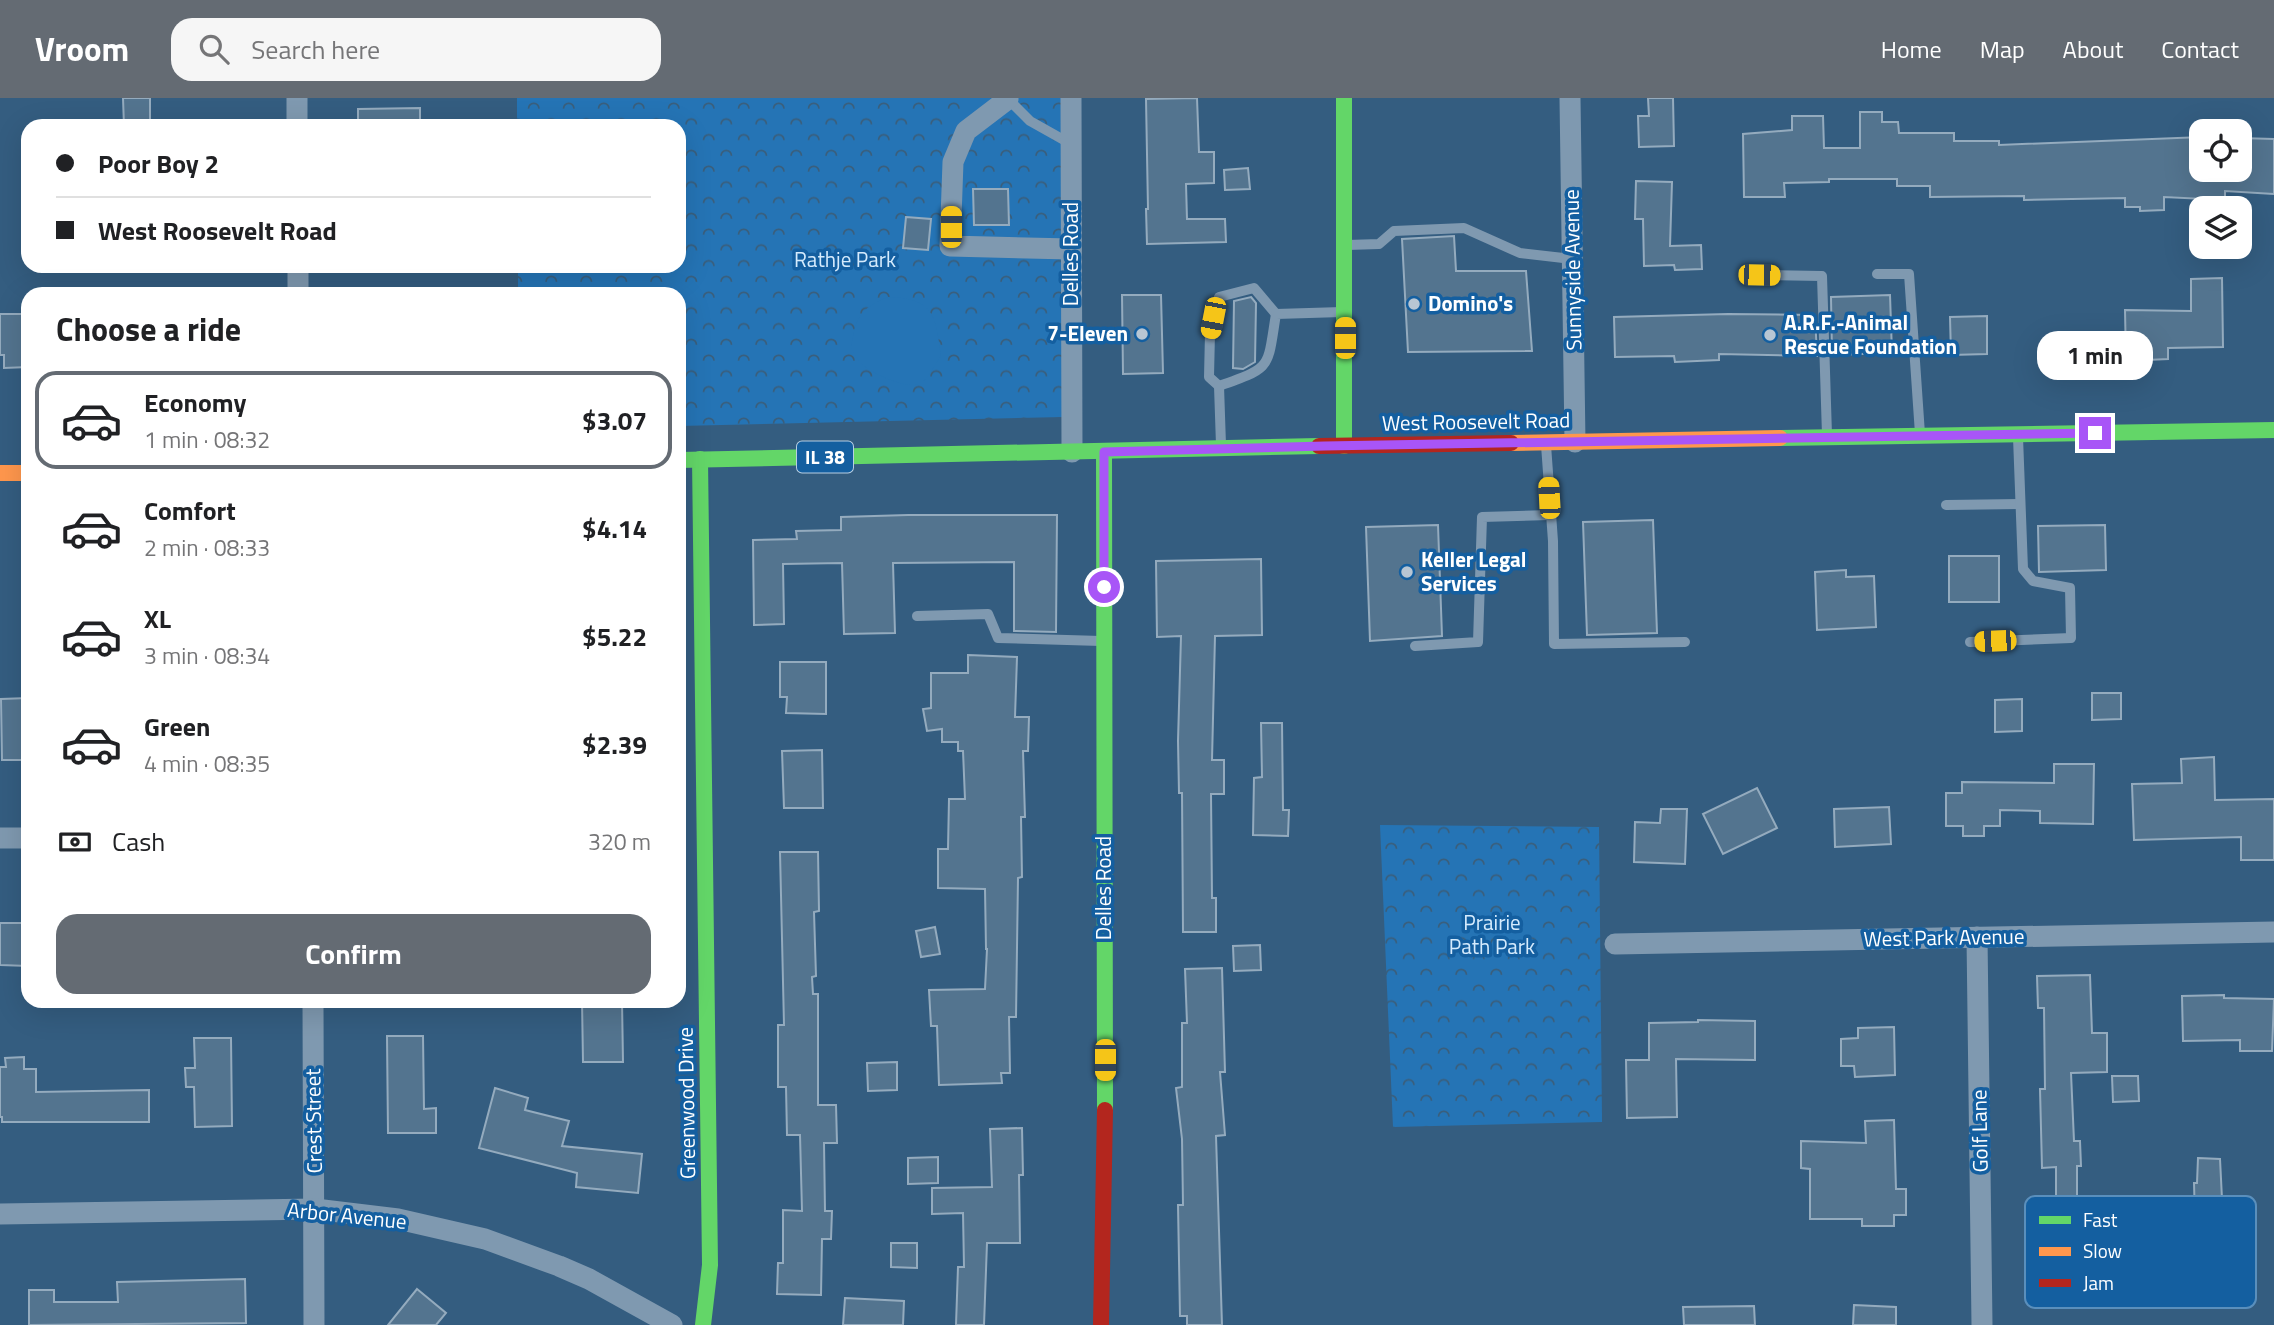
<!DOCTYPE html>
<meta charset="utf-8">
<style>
:root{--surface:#fff;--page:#f6f6f6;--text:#202124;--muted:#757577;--line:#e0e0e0;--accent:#646b73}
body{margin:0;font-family:"Titillium Web",sans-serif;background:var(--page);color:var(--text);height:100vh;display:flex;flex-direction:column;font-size:26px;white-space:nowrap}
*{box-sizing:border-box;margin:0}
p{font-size:23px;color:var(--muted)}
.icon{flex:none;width:38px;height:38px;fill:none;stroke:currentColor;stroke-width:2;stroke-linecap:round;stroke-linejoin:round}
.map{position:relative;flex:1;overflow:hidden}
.side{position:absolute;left:21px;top:189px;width:665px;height:721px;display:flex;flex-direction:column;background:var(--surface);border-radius:21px;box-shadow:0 7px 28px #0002}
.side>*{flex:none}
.top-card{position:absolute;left:21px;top:21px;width:665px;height:154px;border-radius:21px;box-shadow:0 7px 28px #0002;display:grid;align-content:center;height:154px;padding:0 35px;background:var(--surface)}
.tools{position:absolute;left:2189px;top:21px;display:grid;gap:14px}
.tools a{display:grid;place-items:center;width:63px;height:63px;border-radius:14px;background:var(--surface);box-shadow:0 7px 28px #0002;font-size:35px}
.end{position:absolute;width:32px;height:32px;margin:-16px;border:9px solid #a855f7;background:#fff;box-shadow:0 0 0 4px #fff}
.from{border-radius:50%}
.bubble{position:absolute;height:49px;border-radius:21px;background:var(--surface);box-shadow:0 7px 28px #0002;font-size:23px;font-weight:700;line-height:49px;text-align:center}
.car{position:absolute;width:21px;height:42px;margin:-21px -10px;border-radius:9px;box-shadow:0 0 5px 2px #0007;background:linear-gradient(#f5c518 24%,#345 0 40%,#f5c518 0 76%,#345 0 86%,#f5c518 0)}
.top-card b{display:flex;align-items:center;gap:24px;height:66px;font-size:26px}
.top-card b+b{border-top:2px solid var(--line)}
.top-card i{width:18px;height:18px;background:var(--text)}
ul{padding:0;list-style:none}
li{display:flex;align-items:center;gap:21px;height:98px;margin:0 14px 10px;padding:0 21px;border:4px solid transparent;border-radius:21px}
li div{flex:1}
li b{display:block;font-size:26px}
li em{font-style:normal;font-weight:700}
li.active{border-color:var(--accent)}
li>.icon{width:63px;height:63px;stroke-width:1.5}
h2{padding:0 35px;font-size:32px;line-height:84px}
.pay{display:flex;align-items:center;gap:18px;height:77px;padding:0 35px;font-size:26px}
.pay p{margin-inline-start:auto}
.primary-button{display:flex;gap:14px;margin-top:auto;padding:14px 35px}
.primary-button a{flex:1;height:80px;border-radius:21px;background:var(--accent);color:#fff;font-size:28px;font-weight:700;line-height:80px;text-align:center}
header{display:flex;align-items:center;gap:42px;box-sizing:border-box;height:98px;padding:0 35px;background:var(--accent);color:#fff}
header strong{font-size:33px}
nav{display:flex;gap:38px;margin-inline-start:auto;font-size:24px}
.search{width:490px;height:63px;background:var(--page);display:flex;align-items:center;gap:18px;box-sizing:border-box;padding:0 24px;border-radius:21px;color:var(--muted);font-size:26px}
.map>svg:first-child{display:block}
.park{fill:url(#park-crowns)}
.pitch{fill:#2574b5}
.building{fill:#53748f;stroke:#94abbe;stroke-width:2}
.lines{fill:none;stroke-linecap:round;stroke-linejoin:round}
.lane{stroke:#7f99b0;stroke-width:10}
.street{stroke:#7f99b0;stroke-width:21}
.fast{stroke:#63d668;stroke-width:16}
.slow{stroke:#ff974d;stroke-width:16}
.jam{stroke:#b3261e;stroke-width:16}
.route{stroke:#a855f7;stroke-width:9}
.poi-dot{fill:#b8c6d3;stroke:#145fa0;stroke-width:2.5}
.labels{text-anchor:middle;stroke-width:7;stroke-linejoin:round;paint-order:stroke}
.shield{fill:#145fa0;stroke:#b8cfe2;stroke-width:2}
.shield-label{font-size:19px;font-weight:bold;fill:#fff}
.street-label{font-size:21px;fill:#fff;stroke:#145fa0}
.park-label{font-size:21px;fill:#d5ebfd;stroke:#145fa0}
.poi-label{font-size:21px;font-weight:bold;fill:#fff;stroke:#145fa0;text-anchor:start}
.key{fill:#145fa0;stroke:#5a8fbc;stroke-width:2}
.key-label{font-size:19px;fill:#fff}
</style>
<header>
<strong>Vroom</strong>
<div class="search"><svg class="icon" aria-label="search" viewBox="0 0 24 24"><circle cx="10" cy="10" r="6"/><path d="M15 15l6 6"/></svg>Search here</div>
<nav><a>Home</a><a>Map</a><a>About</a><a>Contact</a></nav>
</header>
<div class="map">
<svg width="2274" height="1227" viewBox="0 0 2274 1227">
<defs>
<pattern id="park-crowns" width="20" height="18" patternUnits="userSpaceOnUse" patternTransform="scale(1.75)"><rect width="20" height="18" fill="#2574b5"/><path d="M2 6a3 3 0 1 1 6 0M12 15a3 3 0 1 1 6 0" fill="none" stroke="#3a5e7b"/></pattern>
</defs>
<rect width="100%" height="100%" fill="#345d80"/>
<g class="park">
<path d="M517,0H1066L1064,319L679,328V196H518V168H679V28H517Z"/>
<path d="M1380,727L1599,729L1602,1024L1393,1029Z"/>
</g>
<path class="pitch" d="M888,199C934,200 936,218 941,258C935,266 929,280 921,285C910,293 874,276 864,268C859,264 855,256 851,250C856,219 859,211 888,199Z"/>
<g class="building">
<path d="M123,0H150V28H124Z"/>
<path d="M1197,0L1199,54H1214V85L1186,86L1187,121H1225L1226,144L1147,146L1146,111H1148L1146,1Z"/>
<path d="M1648,0H1673L1674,48L1639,49L1638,18H1649Z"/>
<path d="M420,10V28H358V11Z"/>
<path d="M1860,14H1882V24H1898L1899,35H1954V43H1999V47L2202,39V72H2240V40L2274,41V96L2225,93V102L2164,99V112L2140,113V109H2125V100L2024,102V98L1930,99V88H1897V81H1829V84L1784,85L1785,99H1744L1743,36L1792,32V18H1823L1824,50H1860Z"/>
<path d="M1248,70L1250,91L1225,92L1224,72Z"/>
<path d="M1636,83L1672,84L1670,148L1701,147L1702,171L1675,172L1674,167L1644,168L1643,121H1635Z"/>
<path d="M973,91H1008L1009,127H974Z"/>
<path d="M906,119L931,121L928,152L903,150Z"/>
<path d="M1454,138L1456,173H1526L1532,253L1408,254L1402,141Z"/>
<path d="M2222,180L2223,249L2168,250V261L2126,263L2125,212L2191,213V181Z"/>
<path d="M1122,197H1161L1163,275L1123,276Z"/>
<path d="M1890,197L1892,255L1832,257L1831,199Z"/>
<path d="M1251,199L1256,205L1255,264L1243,271L1233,270L1234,203Z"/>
<path d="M0,216H27L28,269L4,270V257H0Z"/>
<path d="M1728,216L1815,217L1817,258L1719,256V262L1675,264L1674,258L1615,259L1614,219Z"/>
<path d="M1987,218V256L1951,257L1950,219Z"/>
<path d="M908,417H1057L1056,534L1014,533V464L893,465L895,535L844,536L842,465L783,466L784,526L754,527L753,442L797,441L796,433L841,432V419Z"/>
<path d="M1653,422L1657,535L1587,537L1583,424Z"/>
<path d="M1438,427L1442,538L1370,543L1366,429Z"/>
<path d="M2105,427L2106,472L2039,474L2038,428Z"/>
<rect x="1949" y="458" width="50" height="46"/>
<path d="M1261,461L1262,537L1215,538L1212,662H1224V696H1211L1212,800H1216V834H1183L1182,695H1179L1178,643L1181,538L1157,539L1156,463Z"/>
<path d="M1846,472V479L1874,478L1876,529L1817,532L1815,474Z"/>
<path d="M968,557L1017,559L1015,619H1029L1028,653H1023L1025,719H1021L1022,779L1018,780L1016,919H1009L1010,975H1001L1002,985L939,987L937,928H931L929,892L985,891L987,851H986L985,791L938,790V751H948L949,701H965L963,653H958V644H942V631L927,633L923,611L931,610V575H968Z"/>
<path d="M780,564H826V616L786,615L787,599H780Z"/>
<path d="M2092,595H2121V621L2092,622Z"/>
<path d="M28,600V662H2L1,601Z"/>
<path d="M2022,601V633L1995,634V602Z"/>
<path d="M1261,625H1282L1283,712H1289L1288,738L1253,737L1254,680L1262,679Z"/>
<path d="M822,652L823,710H784L782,653Z"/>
<path d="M2214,659L2215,702L2274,701V762H2241V739L2134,742L2132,686L2182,685L2181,661Z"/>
<path d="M2054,666H2094L2093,726L2040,725V713L2000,712V728H1984V738H1963V728H1946V695H1962V684L2054,685Z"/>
<path d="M1757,690L1777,730L1723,756L1703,716Z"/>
<path d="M1889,709L1891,746L1835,749L1834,711Z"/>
<path d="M1661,711H1687L1685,766L1634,764L1635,724L1660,725Z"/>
<path d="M780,754H818L819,813L814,814L816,878L812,879L813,896H818V1007H836L837,1045H824L825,1113H832L831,1141H822L821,1197L777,1196L778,1165H783V1112L802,1113L800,1037H787L786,989H778V927H784Z"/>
<path d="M0,825H28V868L0,867Z"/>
<path d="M935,829L940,856L921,859L916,833Z"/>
<path d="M1260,847L1261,872L1234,873L1233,848Z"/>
<path d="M1222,870L1225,974H1220L1225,1037L1216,1038L1222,1227H1187V1218H1180L1178,1107H1183L1182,1041L1176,990L1182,989V925H1187L1185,871Z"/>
<path d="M2090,877L2092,935H2107V974L2071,975L2074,1043H2080L2081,1068H2077V1111L2102,1112V1148H2109V1172H2081V1164H2047V1136H2056V1069L2042,1070L2040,991H2045L2044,910H2038L2037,878Z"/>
<path d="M2224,897V900L2274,901L2272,953H2240V942L2183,943L2182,898Z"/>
<path d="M582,903H622L623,964H583Z"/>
<path d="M1698,922L1755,923V962L1676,961L1677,1019L1627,1020L1626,962H1649V925L1698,924Z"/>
<path d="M1894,929L1895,977L1855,979L1854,968H1841V941L1858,940V930Z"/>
<path d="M387,938H423L424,1011L436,1010V1035H388Z"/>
<path d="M194,940H231L232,1028L195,1029L194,989H186L185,970H195Z"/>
<path d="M24,959V971H36V994L149,992V1024H2V1019H0V969H6L5,960Z"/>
<path d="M897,964V992L868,993L867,965Z"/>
<path d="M2112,978H2138L2139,1003L2113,1004Z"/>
<path d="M495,990L528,1000L525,1012L569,1023L562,1048L642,1056L638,1095L576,1089L577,1075L479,1050Z"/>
<path d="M1894,1022L1896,1091H1906V1117H1894V1128H1862V1121H1810V1071L1801,1070V1043L1866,1045L1865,1023Z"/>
<path d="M1022,1030L1023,1077H1019L1020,1145H987L984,1227H956L958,1169H964L963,1115L932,1116V1090L992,1089L990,1031Z"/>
<path d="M938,1059V1085L908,1086V1060Z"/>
<path d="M2198,1060L2220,1061L2223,1121L2195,1122L2194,1085H2197Z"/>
<path d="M891,1145H917V1170L891,1169Z"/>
<path d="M245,1181L246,1225L29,1227V1192H54V1204H118L117,1184Z"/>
<path d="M417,1191L446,1215L436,1227H388Z"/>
<path d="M845,1200L904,1203L903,1227H843Z"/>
<path d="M1854,1207L1896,1209V1227H1853Z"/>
<path d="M1754,1208L1755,1227H1684L1683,1209Z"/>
</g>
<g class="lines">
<g class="lane">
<path d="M1007,0L1030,23L1071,46"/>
<path d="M1347,147L1379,146L1394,133L1464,130L1520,155L1572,161"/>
<path d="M1877,176H1909L1920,336"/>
<path d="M1759,177L1822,178L1827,337"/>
<path d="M1219,288L1209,279L1210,235L1219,199L1254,190L1276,216"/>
<path d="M1221,347L1219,288C1273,269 1267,271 1276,216L1342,214"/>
<path d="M1546,347L1553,443L1554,546L1685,544"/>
<path d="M1946,407L2020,406"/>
<path d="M917,518L988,516L998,540L1101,543"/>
<path d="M1970,544L2071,540L2070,490L2033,483L2023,471L2018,339"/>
<path d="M1415,548L1478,544L1482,419L1550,417"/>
</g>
<g class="street">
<path d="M297,0V28"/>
<path d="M1071,0L1072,354"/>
<path d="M1570,0L1575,344"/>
<path d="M1008,1L966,33L953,64L950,148L1071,151"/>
<path d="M298,168V196"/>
<path d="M0,740H28"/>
<path d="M1977,839L1982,1227"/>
<path d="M1615,846L2274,834"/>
<path d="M313,903L314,1227"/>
<path d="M0,1116L315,1111L398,1121L485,1141L559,1168L589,1181L672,1227"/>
</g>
<g class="fast">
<path d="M1344,0V348"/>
<path d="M1780,340L2274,332"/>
<path d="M1104,354L1105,1012"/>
<path d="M700,361L710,1167L703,1227"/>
<path d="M679,362L1319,348"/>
</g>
<g class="slow">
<path d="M1511,345L1780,340"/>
<path d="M0,375H28"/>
</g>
<g class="jam">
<path d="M1319,348L1511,345"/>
<path d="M1101,1227L1105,1012"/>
</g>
</g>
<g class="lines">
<path class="route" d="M1104,489V354L1324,348L2095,335"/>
</g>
<g class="poi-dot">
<circle cx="1414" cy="206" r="7"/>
<circle cx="1142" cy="236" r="7"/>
<circle cx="1770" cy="237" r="7"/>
<circle cx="1407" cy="474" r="7"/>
</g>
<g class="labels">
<rect class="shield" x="797" y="343.5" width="56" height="31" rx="5"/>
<g class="shield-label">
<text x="825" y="366">IL 38</text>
</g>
<g class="street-label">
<text transform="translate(1071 156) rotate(-90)" y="7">Delles Road</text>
<text transform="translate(1573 172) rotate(-91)" y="7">Sunnyside Avenue</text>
<text transform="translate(1476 324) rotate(-1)" y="7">West Roosevelt Road</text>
<text transform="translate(1104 790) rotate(-90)" y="7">Delles Road</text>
<text transform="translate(1944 840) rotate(-1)" y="7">West Park Avenue</text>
<text transform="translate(687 1005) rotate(-91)" y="7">Greenwood Drive</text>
<text transform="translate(314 1023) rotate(-91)" y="7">Crest Street</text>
<text transform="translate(1980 1033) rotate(-91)" y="7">Golf Lane</text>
<text transform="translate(347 1118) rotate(6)" y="7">Arbor Avenue</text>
</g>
<g class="park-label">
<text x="845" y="169">Rathje Park</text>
<text x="1492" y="832">Prairie<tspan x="1492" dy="24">Path Park</tspan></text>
</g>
<g class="poi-label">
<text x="1428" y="213">Domino's</text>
<text x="1784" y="232">A.R.F.-Animal<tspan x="1784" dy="24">Rescue Foundation</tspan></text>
<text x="1128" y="243" text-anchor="end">7-Eleven</text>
<text x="1421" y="469">Keller Legal<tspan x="1421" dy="24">Services</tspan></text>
</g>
</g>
<rect x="2025" y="1098" width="231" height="112" rx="10" class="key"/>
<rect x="2039" y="1118" width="32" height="8" fill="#63d668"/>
<rect x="2039" y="1149" width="32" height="9" fill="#ff974d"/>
<rect x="2039" y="1181" width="32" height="8" fill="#b3261e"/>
<g class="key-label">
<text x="2083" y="1129">Fast</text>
<text x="2083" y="1160">Slow</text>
<text x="2083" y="1192">Jam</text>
</g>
</svg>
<div class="tools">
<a><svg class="icon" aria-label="locate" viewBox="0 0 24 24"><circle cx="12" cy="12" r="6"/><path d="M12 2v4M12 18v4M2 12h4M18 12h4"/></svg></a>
<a><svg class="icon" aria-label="layers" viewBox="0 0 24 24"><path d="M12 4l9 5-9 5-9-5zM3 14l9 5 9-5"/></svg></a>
</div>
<i class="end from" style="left:1104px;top:489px"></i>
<i class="end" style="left:2095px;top:335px"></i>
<div class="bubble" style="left:2037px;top:233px;width:116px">1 min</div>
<i class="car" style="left:951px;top:129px;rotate:0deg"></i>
<i class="car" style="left:1759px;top:177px;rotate:91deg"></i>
<i class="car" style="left:1213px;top:220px;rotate:191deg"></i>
<i class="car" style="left:1345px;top:240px;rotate:0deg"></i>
<i class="car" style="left:1549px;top:400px;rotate:357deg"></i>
<i class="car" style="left:1995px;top:543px;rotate:268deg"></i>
<i class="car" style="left:1105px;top:962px;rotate:180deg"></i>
<div class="top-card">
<b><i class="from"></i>Poor Boy 2</b>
<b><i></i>West Roosevelt Road</b>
</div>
<section class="side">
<h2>Choose a ride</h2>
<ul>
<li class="active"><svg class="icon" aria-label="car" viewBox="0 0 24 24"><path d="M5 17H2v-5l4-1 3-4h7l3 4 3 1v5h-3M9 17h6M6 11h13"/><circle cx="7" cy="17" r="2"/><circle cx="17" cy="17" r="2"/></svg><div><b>Economy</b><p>1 min · 08:32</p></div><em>$3.07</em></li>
<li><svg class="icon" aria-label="car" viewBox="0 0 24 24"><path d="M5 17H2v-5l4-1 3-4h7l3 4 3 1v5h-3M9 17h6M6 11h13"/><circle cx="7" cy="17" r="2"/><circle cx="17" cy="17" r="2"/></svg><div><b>Comfort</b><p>2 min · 08:33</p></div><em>$4.14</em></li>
<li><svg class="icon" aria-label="car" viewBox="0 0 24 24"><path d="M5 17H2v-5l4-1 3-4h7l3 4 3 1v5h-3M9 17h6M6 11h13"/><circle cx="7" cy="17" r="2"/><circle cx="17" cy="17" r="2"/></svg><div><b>XL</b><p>3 min · 08:34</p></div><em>$5.22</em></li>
<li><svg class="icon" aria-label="car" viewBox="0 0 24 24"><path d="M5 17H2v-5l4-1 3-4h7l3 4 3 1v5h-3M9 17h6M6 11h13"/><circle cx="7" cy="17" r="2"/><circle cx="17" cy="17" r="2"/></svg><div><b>Green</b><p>4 min · 08:35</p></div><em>$2.39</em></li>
</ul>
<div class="pay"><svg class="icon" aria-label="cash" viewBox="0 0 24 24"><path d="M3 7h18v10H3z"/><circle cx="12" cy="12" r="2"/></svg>Cash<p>320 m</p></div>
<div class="primary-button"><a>Confirm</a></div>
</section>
</div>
